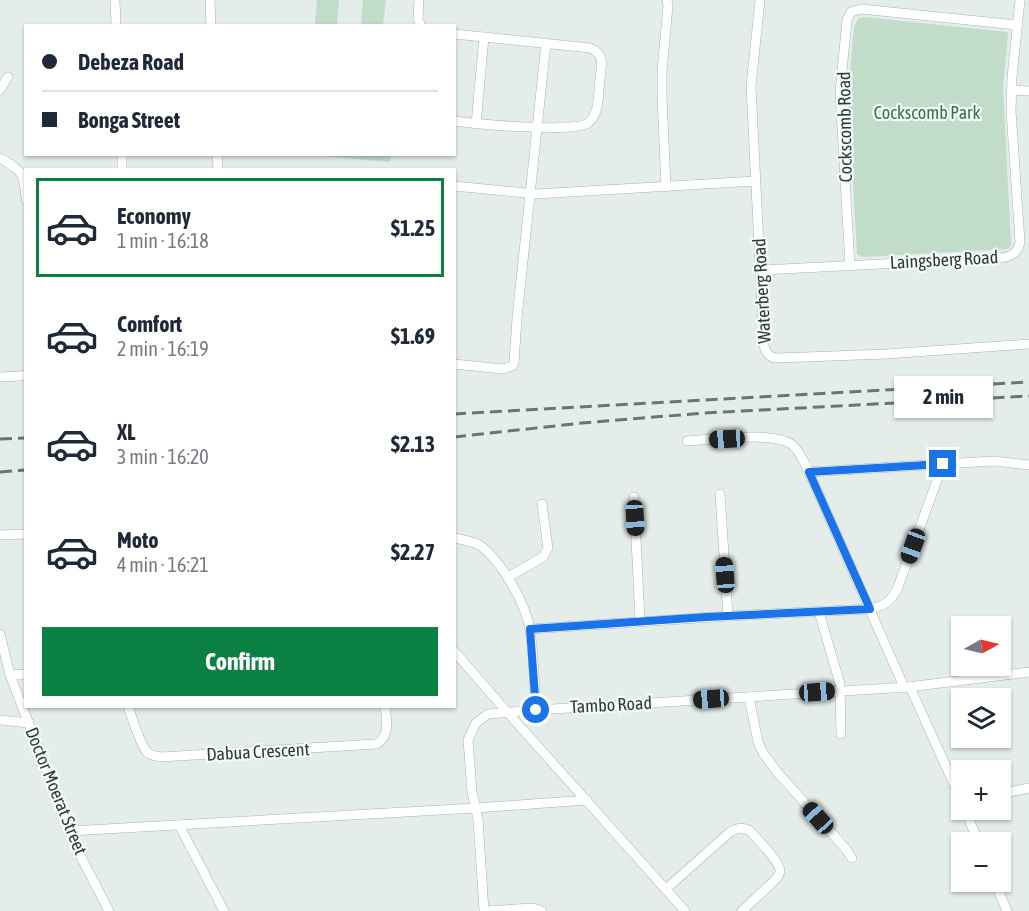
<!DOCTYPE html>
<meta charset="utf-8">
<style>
:root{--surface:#fff;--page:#f6f6f7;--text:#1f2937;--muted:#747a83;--line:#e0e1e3;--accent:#0b8043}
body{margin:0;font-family:"Asap Condensed",sans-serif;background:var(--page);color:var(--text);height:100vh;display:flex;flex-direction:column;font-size:22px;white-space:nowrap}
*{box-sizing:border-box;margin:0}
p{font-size:20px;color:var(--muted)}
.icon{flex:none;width:33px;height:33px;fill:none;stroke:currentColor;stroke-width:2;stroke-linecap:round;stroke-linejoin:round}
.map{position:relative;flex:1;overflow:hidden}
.side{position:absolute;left:24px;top:168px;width:432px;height:540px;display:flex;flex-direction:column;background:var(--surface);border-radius:0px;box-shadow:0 2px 4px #0004}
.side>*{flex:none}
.top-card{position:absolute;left:24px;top:24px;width:432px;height:132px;border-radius:0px;box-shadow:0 2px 4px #0004;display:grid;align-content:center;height:132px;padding:0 18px;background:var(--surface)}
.needle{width:39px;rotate:82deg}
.controls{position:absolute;left:951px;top:616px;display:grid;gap:12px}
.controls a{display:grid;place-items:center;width:60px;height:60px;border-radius:0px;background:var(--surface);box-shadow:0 2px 4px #0004;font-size:30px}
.end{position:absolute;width:27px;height:27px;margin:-14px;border:8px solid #1a73e8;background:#fff;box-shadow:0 0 0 3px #fff}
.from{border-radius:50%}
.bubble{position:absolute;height:42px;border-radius:0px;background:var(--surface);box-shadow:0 2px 4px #0004;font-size:20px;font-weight:700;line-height:42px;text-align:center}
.car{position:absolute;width:18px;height:36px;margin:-18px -9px;border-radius:8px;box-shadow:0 0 4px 2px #0007;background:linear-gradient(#222 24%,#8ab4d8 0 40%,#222 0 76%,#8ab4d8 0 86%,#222 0)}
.top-card b{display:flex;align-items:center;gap:21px;height:57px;font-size:22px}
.top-card b+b{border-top:2px solid var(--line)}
.top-card i{width:15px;height:15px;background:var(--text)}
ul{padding:10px 0 0;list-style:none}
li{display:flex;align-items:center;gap:18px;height:99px;margin:0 12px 9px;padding:0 6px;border:3px solid transparent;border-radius:0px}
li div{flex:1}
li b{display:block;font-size:22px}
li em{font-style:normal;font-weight:700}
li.active{border-color:var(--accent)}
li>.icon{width:54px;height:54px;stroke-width:1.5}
.primary-button{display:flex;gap:12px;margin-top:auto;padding:12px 18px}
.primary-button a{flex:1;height:69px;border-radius:0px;background:var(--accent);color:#fff;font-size:24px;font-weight:700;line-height:69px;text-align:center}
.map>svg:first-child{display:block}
.green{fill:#c1dcc9}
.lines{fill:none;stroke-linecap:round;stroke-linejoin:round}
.minor-casing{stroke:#a8b5b1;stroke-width:10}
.minor{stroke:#fff;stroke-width:9}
.rail{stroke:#617973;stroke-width:3;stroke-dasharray:12 6;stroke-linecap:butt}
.route{stroke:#1a73e8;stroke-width:8}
.labels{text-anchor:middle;stroke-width:4.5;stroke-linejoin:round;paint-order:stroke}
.park-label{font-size:18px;fill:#34714d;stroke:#f6faf8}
.street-label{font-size:18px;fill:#263e38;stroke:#f6faf8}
</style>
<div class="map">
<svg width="1029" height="911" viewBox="0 0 1029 911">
<rect width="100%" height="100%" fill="#e5edea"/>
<g class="green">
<path d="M317,0H339L337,25H315Z"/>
<path d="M363,0H386L383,25H361Z"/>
<path d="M864,17L1007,32L1008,36L1003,87L1011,244L1010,247L1007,249L863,257L857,254L848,95L854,27L858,19Z"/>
<path d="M313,155L391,154V155L390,162Z"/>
</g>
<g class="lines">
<g class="minor-casing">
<g id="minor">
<path d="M115,0L116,26"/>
<path d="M210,0L211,26"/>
<path d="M419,0L418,19L421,26"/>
<path d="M760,0L751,86L764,346C766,354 770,358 778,358L886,354L1029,344"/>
<path d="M454,34L590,48C606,55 601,65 600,79C598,93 600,114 588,123C574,133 476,124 454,121"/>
<path d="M0,90L8,77"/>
<path d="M1012,90L1029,91"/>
<path d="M476,124L484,37"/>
<path d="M122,154V170"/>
<path d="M217,154L218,170"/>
<path d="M0,158C23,172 24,172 26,199"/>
<path d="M454,186L536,194L756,181"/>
<path d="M666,187L662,96V71L668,6L667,0"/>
<path d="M850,266L840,92L847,20L851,12L861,9L1017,25"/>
<path d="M761,270L1000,258C1011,257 1018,253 1020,242L1011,111L1012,77L1020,0"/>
<path d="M454,364L503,369L512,366L514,363L517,318L546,43"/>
<path d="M0,377L20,376L26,375"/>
<path d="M687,441C711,440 772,431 791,444C799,449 804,463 809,472L904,687"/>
<path d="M809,472L994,461L1029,465"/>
<path d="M720,494L728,616"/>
<path d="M634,497L640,621"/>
<path d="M0,535L26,534"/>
<path d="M454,538C464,540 474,541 481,546C502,562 526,604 530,630C534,656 534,683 536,710"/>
<path d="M508,577L543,557L548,548L542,504"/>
<path d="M819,612L840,684L841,734"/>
<path d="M530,629L728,616L870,609C886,605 891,602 898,587L943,464"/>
<path d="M0,634L10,675L70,831L80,855L109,911"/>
<path d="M454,651L508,713L685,911"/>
<path d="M10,675L26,674"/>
<path d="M910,687L962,802"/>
<path d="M749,697L758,742L763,753L778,773L845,848L852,858"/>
<path d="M128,706C132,717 140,745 147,752C151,756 156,756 161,757L376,744C390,738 387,720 385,706"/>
<path d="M0,720L29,723"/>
<path d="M1000,794L1029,788"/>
<path d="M965,810L979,843"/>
<path d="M179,825L224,911"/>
<path d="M70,831L476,808L587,800"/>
<path d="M995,882L1007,911"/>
<path d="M666,889L730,832C737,828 741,827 749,830C756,838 781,862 780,872C779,876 777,877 775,880L742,911"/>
<path d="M484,911L478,819L472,792L468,740L476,723L488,714L536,710L908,687L1029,672"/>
<path d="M486,911L533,908L542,911"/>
</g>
</g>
<use href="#minor" class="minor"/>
<g class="rail">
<path d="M454,414L1029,382"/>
<path d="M454,437L582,423L704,413L1029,396"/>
<path d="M0,439L26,438"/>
<path d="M0,472L26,470"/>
</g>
</g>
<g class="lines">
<path class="route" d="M536,710L530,629L706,617L870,609L809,472L943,464"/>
</g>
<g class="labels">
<g class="park-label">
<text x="927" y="119">Cockscomb Park</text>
</g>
<g class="street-label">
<text transform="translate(845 127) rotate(-91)" y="6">Cockscomb Road</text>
<text transform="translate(944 260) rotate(-3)" y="6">Laingsberg Road</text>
<text transform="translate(762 291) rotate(-93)" y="6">Waterberg Road</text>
<text transform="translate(611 705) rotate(-3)" y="6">Tambo Road</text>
<text transform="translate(258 752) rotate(-3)" y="6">Dabua Crescent</text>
<text transform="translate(56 791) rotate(68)" y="6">Doctor Moerat Street</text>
</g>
</g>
</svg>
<div class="controls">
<a><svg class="needle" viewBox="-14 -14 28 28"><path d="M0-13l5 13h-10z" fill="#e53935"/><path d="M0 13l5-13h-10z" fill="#747a83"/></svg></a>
<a><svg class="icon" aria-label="layers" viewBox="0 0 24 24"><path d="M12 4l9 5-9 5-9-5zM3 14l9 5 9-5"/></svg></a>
<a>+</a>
<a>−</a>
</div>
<i class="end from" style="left:536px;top:710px"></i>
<i class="end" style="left:943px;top:464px"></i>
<div class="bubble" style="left:894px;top:376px;width:99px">2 min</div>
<i class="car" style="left:727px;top:439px;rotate:267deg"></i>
<i class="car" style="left:635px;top:518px;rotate:177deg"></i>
<i class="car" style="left:913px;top:546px;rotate:200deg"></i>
<i class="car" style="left:725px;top:575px;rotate:356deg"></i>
<i class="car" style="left:817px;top:692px;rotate:86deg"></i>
<i class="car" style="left:711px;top:699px;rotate:266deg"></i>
<i class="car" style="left:818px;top:818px;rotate:318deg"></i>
<div class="top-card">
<b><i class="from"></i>Debeza Road</b>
<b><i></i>Bonga Street</b>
</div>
<section class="side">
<ul>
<li class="active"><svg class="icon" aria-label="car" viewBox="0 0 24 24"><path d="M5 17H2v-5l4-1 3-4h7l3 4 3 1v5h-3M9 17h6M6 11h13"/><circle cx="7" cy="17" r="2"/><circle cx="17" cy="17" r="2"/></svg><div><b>Economy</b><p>1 min · 16:18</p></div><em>$1.25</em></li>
<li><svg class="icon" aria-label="car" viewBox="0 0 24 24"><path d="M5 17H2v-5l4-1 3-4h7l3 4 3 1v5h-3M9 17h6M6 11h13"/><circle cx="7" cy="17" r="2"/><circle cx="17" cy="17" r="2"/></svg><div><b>Comfort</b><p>2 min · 16:19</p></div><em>$1.69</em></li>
<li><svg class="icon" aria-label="car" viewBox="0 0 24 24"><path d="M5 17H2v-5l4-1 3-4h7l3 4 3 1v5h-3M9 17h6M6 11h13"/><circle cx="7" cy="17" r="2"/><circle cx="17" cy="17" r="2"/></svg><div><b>XL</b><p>3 min · 16:20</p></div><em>$2.13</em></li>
<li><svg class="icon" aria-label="car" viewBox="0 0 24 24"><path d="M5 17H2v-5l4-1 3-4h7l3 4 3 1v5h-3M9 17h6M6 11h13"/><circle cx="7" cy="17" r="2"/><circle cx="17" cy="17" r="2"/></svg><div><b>Moto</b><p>4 min · 16:21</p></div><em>$2.27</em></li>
</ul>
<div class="primary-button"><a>Confirm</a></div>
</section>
</div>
